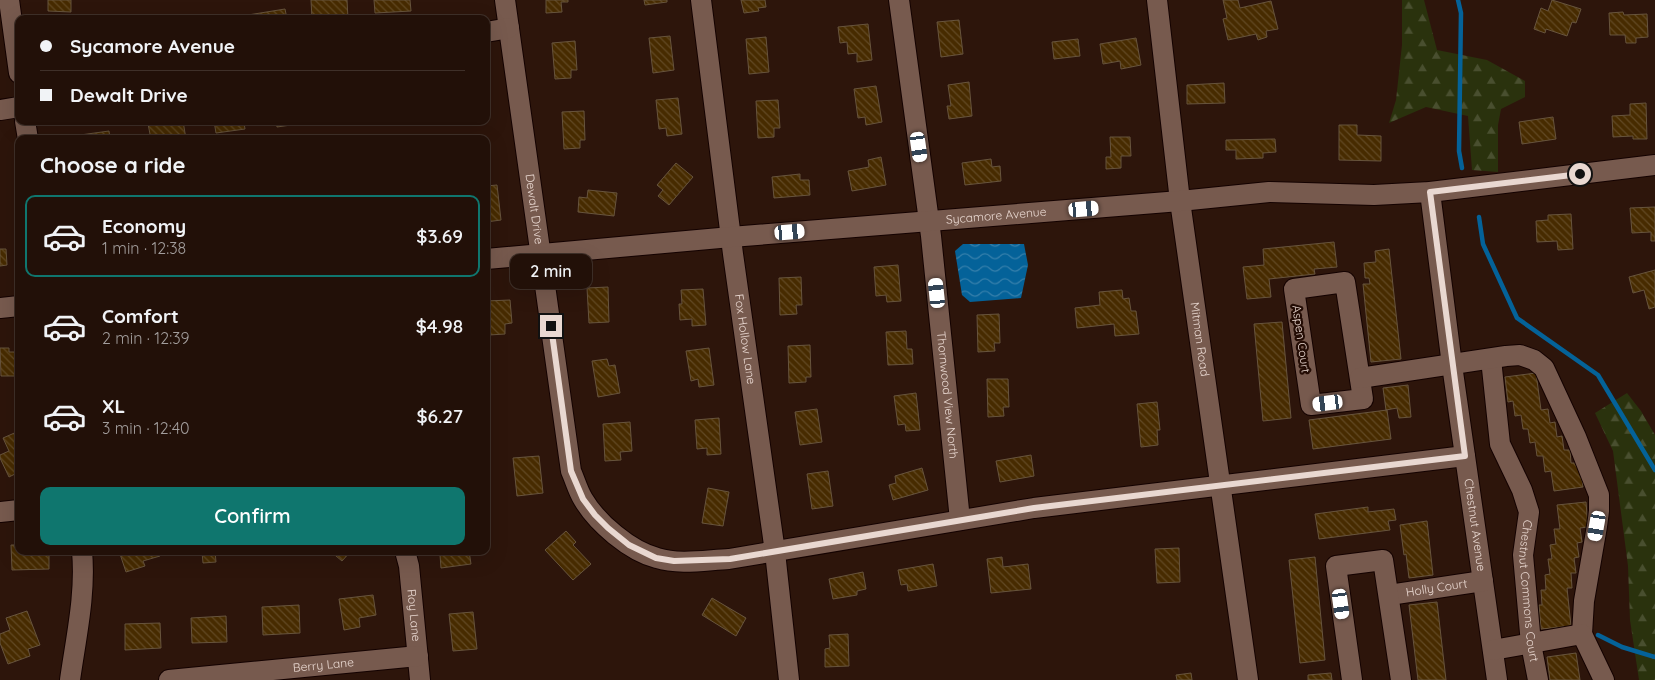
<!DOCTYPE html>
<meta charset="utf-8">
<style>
:root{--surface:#221008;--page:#2e1e16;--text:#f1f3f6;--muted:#a29d9c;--line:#3f3029;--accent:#0f766e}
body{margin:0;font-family:Quicksand,sans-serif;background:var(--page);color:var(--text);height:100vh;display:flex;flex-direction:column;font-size:19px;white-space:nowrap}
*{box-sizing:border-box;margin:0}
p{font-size:16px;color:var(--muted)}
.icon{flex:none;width:28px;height:28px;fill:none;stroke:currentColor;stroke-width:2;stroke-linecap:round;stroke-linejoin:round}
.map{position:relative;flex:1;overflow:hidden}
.details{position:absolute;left:15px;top:135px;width:475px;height:420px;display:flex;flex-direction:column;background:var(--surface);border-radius:10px;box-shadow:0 5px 20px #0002,0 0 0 1px var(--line)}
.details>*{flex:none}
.top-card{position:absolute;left:15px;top:15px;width:475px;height:110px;border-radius:10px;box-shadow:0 5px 20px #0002,0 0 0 1px var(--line);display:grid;align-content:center;height:110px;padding:0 25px;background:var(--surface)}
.end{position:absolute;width:22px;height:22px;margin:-11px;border:6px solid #e9d8d1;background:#111;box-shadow:0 0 0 2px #111}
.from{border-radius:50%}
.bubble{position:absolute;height:35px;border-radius:10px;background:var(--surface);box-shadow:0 5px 20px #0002,0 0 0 1px var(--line);font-size:16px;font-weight:600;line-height:35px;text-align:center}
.car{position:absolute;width:15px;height:30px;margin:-15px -8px;border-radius:6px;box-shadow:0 0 4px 1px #0007;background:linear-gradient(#fff 24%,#345 0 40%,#fff 0 76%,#345 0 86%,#fff 0)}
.top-card b{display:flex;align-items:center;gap:18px;height:48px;font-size:19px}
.top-card b+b{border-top:1px solid var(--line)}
.top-card i{width:12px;height:12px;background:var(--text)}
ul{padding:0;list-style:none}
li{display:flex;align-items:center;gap:15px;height:82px;margin:0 10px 8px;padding:0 15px;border:2px solid transparent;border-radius:10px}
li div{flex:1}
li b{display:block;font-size:19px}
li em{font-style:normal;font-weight:600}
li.on{border-color:var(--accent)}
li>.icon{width:45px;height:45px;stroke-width:1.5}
h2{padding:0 25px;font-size:22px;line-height:60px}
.cta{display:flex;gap:10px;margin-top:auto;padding:10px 25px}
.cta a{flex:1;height:58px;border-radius:10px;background:var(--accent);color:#fff;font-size:20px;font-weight:600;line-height:58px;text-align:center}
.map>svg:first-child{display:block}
.forest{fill:url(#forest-firs)}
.water{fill:url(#water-waves)}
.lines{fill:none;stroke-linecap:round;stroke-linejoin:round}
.stream{stroke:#046299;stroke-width:4.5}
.building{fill:url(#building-back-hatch);stroke:#67543d}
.minor-casing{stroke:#140200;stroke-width:22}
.minor{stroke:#775a4e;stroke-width:20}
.route{stroke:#e9d8d1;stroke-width:6}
.labels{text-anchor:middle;stroke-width:4.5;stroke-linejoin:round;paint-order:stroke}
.street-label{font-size:12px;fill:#e9d8d1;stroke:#230c04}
</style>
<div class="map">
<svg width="1655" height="680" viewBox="0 0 1655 680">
<defs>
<pattern id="forest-firs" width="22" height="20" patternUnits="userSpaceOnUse" patternTransform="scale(1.25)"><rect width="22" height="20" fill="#2a320d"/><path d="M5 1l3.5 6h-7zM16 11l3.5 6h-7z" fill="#494f2f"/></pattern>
<pattern id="water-waves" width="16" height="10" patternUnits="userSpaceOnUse" patternTransform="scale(1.25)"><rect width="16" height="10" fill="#046299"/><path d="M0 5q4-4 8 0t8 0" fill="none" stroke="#357fab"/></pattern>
<pattern id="building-back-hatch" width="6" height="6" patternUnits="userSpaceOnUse" patternTransform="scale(1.25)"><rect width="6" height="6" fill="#472b00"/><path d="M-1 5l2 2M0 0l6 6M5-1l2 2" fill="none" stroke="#624924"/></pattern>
</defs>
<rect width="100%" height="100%" fill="#2d150b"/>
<g class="forest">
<path d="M1402,0H1424L1437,50L1487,60L1525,81V97L1501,109L1498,125V172L1472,170L1468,116L1426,107L1389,123L1396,100L1402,45Z"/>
<path d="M1627,393L1641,411L1655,435V680H1639L1630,620L1628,566L1613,451L1595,413Z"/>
</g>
<path class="water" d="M963,244H1024L1028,265L1021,298L970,302L962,295L955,251Z"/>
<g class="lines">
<g class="stream">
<path d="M1458,0L1461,13L1459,151L1462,168"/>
<path d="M1479,217L1483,244L1517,318L1598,375L1655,470"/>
<path d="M1598,635L1622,647L1655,657"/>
</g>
</g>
<g class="building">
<path d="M48,0H71V12L48,11Z"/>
<path d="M311,0H347L348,19H312Z"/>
<path d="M374,0H410L411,11L375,13Z"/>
<path d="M546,0H568V2H561L562,12L546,13Z"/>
<path d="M644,0H667V2L645,5Z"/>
<path d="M741,0H765L766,7L758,8L759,11L744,13Z"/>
<path d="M1223,0H1238L1240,8L1271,1L1278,29L1266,31L1267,37L1258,40L1256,34L1228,40L1223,19L1227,18Z"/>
<path d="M1552,0L1581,9L1576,23L1572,22L1567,36L1546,29L1545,33L1534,29L1541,8L1548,11Z"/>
<path d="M285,9L287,19H249L248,15Z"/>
<path d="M1623,12L1624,15L1647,14L1648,37L1636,38V43H1626L1625,35H1610L1609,13Z"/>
<path d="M959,20L963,54L941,57L937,22Z"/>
<path d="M868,24L872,60L857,62V53L848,54L847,42L840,43L838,27Z"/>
<path d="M670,36L674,70L653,73L649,38Z"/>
<path d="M766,37L769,72L749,74L746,39Z"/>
<path d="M1136,38L1141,65L1121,69L1120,61L1103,64L1100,44Z"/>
<path d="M1078,39L1080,56L1054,59L1052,42Z"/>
<path d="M575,41L577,70H571V78L555,79L552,43Z"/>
<path d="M969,82L972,116L949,119L947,106H951L948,85Z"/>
<path d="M1224,83L1225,103L1187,104V85Z"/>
<path d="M876,86L882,122L866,125L865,117L858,118L854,89Z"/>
<path d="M678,98L682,134L667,136L666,128L659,129L656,100Z"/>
<path d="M778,100L780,128H774V137L758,138L756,101Z"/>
<path d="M1646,103L1647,139H1633V136L1613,137L1612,116L1630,115V104Z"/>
<path d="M584,111L585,140H580V148L564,149L562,112Z"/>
<path d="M1553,117L1556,139L1522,144L1519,122Z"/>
<path d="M161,121H183L186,139H151L148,124Z"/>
<path d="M214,121H252V122L244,123L245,129L216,133Z"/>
<path d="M276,121H312V122L277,127Z"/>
<path d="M1339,125H1357V135L1381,136V161L1339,160Z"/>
<path d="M109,131L110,139H73V136Z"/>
<path d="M1110,137H1130L1131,156H1121V168L1106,169V157H1111Z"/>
<path d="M1275,139L1276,152L1263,153V158L1236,159V150H1226V140Z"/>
<path d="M881,157L886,185L852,191L848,171L869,167L868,160Z"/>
<path d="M991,159L992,167L1000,166L1001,181L965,185L962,163Z"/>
<path d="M676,163L693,177L669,205L658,196L663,190L657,185Z"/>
<path d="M800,174V180H809L810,195L774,198L772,177Z"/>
<path d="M497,185L501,220L486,222V186Z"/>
<path d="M588,190L617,193L614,216L578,212L579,197L587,198Z"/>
<path d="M1655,207V241H1651V232L1632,233L1630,208Z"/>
<path d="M1571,214L1573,249L1558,250L1557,241L1537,242L1536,221L1548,220V215Z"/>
<path d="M1334,242L1337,267L1314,269L1315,274L1269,279L1271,297L1247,299L1243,267L1264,265L1263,249Z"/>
<path d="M0,249H6L7,265L0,266Z"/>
<path d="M1389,249L1401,359L1371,362L1363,284H1370L1369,278H1365L1364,263L1376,262L1375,251Z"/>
<path d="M898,265L901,301L887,302L886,295L876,296L874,267Z"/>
<path d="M1655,270V307L1649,309L1644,290L1633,293L1629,277Z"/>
<path d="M801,277L802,305H796L797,314L780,315L779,278Z"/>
<path d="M608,287L609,322L589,323L587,288Z"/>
<path d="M703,289L706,325L692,326V319L680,320L679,304H682L681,290Z"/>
<path d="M1122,290L1123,299L1129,298L1131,311H1136L1139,334L1115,336L1114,324L1077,328L1075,308L1100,305L1099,292Z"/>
<path d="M510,300L512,323L505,324V334L489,335V325L486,326V301Z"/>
<path d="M999,314L1000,343H994L995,351L978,352L977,315Z"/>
<path d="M1282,322L1291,418L1263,421L1254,324Z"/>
<path d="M906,331L907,349H912L913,364L888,365L886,332Z"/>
<path d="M810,345L811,377H806V382L789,383L788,346Z"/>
<path d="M0,348H9V352H19V376H1Z"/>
<path d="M709,348L714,385L699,387L698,379L691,381L686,351Z"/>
<path d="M607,359L609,366L615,365L620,393L598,397L592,361Z"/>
<path d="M1536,373L1541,410L1548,409L1550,423L1555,422L1557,437L1562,436L1564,450H1570L1571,463H1580L1583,487L1554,491L1551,471L1545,472L1543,456H1537L1535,442L1530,443L1528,429H1523L1521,415L1515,416L1513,401L1508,402L1505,377Z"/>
<path d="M987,379H1008L1009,407H1003L1004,416L988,417Z"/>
<path d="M1408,385L1411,417L1399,418L1397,408L1386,410L1383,388Z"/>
<path d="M916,393L920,430L906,431L905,424L898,425L894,396Z"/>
<path d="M1157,402L1160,430H1157L1158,445L1141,447L1137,404Z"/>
<path d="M817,409L822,442L800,445L795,412Z"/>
<path d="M1387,410L1391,439L1313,449L1309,420Z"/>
<path d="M719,418L721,454L707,455V448L697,449L695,420Z"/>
<path d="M630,422L632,451L620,452L621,460L605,461L603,424Z"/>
<path d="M19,431V472L9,477L0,458V455L9,451L3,438Z"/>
<path d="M1031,455L1034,476L1000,482L996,461Z"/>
<path d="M539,456L543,493L517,496L513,458Z"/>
<path d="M922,468L928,490L893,500L889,485L896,483L895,476Z"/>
<path d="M828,471L833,506L812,509L807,474Z"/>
<path d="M708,488L729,492L723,526L702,523Z"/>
<path d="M1586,502L1588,527L1580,528L1582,542L1577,543L1579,557L1574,558L1576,573H1571L1572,588H1567L1571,626L1541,629L1539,605H1542L1541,590H1546L1545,575L1550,574L1548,559H1552L1550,545L1556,544L1554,529H1560L1557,505Z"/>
<path d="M1368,507V512L1394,509L1396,520L1388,521L1390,530L1319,539L1315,514Z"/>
<path d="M1427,521L1433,575L1409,578L1406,554L1404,555L1400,525Z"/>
<path d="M566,531L576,542L573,545L591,564L573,580L545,550Z"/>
<path d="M11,545H19V551H49V569L12,570Z"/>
<path d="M1179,548L1180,582L1157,583L1155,549Z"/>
<path d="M119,551H158L160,556L143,561L145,566L126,572Z"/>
<path d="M187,551H215L216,562L203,563L202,552L187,553Z"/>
<path d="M330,551H351L342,561Z"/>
<path d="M446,551H469L471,564L441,568L440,555L446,554Z"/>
<path d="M1002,557L1003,567L1028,564L1031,589L991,593L987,559Z"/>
<path d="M1315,557L1325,660L1300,663L1289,560Z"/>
<path d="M933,564L937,586L908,591L907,584L901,585L898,570Z"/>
<path d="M863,572L866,589L857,591V595L833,599L829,579Z"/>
<path d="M373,595L376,615L359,618L360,627L344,630L339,599Z"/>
<path d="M712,598L746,618L736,636L702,615Z"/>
<path d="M1437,602L1446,680H1418L1409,605Z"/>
<path d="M299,605L300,633L263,635L262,607Z"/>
<path d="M27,611L40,645L28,649L30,656L8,664L0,643V634L10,630L6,618Z"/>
<path d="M473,612L477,649L453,651L449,614Z"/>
<path d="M226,616L227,642L192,643L191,618Z"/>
<path d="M160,623L161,648L125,650V624Z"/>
<path d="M848,634L849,666L825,667V649L830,648L829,635Z"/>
<path d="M1576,653L1580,680H1550L1547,657Z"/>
<path d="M1191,673L1192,680H1177L1176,675Z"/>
<path d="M1331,673L1332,680H1308V675Z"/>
</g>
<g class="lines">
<g class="minor-casing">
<g id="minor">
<path d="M9,0L19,73"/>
<path id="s1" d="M505,0L571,471C575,480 578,491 583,499C597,523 630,551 657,558C679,565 706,560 729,559L1034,508L1465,456"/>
<path id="s2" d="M701,0L733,254L775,552L789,680"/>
<path id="s3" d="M899,0L931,236L960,520"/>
<path id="s4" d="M1157,0L1180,201L1248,680"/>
<path d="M486,32L509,28"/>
<path d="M0,110L19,107"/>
<path d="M25,121L28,139"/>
<path id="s5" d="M1430,192L1452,365L1497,680"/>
<path id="s6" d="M486,259L731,237L1180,201L1269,192L1374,195L1430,192L1655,165"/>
<path d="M1345,282L1363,399L1311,405L1294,289Z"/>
<path d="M0,308L19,306"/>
<path id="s7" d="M1491,359L1500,444L1522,490L1529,512L1523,555L1531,644L1538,680"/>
<path d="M1360,378L1506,356L1520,355L1534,360L1544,368L1576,437L1599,495V511L1597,526L1584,601L1582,634"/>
<path d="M0,512L19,510"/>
<path id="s8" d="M405,551L409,566L420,680"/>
<path id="s9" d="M1389,595L1483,581"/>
<path d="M1493,650L1582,634L1604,680"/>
<path d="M70,680C76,637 86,594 82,551"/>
<path id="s10" d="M169,680L418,656"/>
<path d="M1352,680L1336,566L1383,560L1401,680"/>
</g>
</g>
<use href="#minor" class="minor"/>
</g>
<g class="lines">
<path class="route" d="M551,326L571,471L583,499L595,515L608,528L629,545L656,558L674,561L730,559L1034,508L1465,456L1430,192L1580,174"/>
</g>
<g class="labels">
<g class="street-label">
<text dy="4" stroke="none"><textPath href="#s1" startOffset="211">Dewalt Drive</textPath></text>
<text dy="4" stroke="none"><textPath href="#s6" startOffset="512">Sycamore Avenue</textPath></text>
<text transform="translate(1301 339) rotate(82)" y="4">Aspen Court</text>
<text dy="4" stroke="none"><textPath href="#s2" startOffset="342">Fox Hollow Lane</textPath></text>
<text dy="4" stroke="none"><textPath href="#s4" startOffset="342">Mitman Road</textPath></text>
<text dy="4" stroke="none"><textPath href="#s3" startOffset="398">Thornwood View North</textPath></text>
<text dy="4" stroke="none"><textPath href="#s5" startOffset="336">Chestnut Avenue</textPath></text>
<text dy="4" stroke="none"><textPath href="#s9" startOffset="48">Holly Court</textPath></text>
<text dy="4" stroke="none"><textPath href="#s7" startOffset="239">Chestnut Commons Court</textPath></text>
<text dy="4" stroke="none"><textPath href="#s8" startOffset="65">Roy Lane</textPath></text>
<text dy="4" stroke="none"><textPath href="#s10" startOffset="155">Berry Lane</textPath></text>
</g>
</g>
</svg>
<i class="end from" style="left:1580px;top:174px"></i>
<i class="end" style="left:551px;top:326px"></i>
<div class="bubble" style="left:510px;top:254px;width:82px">2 min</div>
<i class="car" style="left:919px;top:147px;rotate:172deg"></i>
<i class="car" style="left:1084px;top:209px;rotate:85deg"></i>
<i class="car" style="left:790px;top:232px;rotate:85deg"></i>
<i class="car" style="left:937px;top:293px;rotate:354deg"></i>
<i class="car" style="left:1328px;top:403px;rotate:263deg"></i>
<i class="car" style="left:1597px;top:526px;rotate:190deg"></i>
<i class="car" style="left:1341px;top:604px;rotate:172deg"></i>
<div class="top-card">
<b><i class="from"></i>Sycamore Avenue</b>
<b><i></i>Dewalt Drive</b>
</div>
<section class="details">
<h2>Choose a ride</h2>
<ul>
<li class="on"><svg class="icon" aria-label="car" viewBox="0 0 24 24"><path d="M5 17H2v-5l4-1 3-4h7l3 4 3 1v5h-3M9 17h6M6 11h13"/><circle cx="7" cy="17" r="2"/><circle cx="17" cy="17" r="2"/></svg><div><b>Economy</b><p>1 min · 12:38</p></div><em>$3.69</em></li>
<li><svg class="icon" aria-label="car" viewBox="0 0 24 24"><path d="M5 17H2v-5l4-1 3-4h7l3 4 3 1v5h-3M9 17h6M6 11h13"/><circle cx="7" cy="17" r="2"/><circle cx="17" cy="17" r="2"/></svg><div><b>Comfort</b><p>2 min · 12:39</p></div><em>$4.98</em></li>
<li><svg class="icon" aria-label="car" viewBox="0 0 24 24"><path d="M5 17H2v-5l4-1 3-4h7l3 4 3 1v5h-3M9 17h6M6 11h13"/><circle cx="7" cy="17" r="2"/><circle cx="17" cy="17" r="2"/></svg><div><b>XL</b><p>3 min · 12:40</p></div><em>$6.27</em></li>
</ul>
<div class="cta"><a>Confirm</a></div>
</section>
</div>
